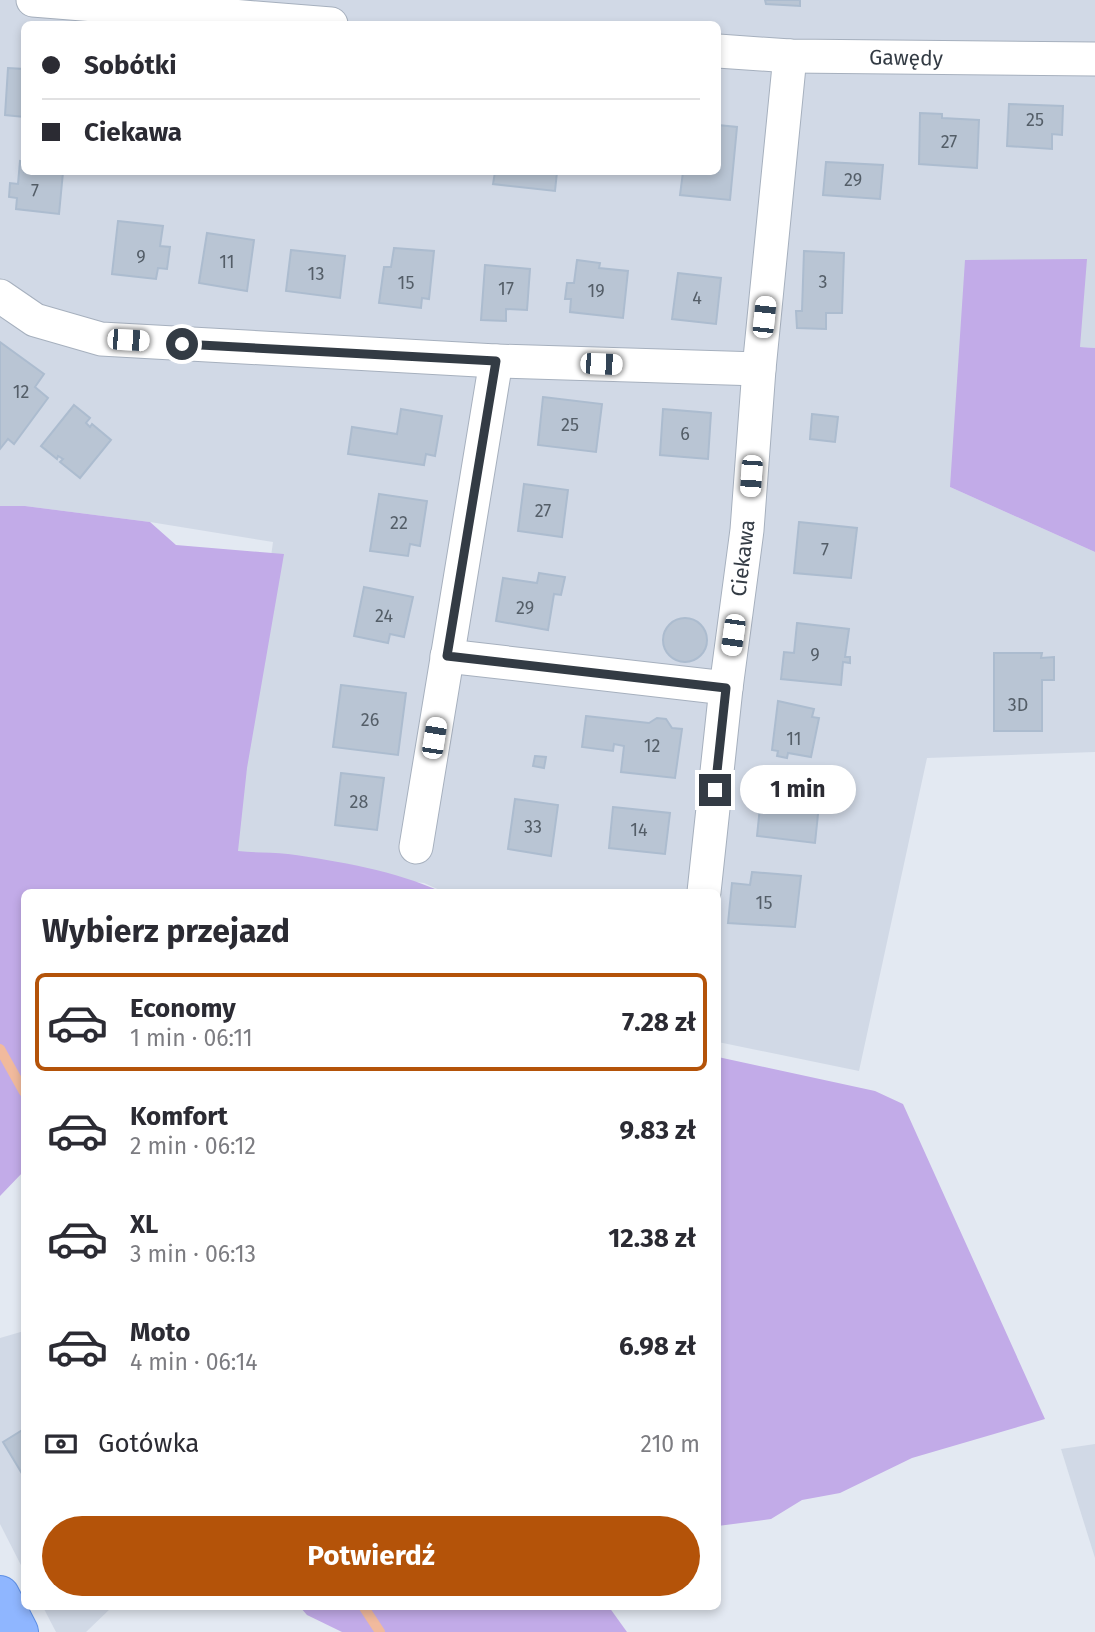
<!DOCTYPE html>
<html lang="pl">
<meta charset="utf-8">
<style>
:root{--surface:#fff;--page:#f7f7f7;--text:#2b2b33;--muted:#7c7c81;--line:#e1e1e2;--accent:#b45309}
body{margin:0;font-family:"Fira Sans",sans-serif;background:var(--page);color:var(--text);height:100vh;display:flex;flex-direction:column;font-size:26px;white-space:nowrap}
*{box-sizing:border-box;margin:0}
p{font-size:23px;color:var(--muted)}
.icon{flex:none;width:38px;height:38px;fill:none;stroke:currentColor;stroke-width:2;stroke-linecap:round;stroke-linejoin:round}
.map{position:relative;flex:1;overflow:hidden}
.details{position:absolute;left:21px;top:889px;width:700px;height:721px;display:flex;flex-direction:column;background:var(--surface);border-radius:10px;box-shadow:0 4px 10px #0003}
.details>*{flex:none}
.guide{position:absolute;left:21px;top:21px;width:700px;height:154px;border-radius:10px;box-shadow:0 4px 10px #0003;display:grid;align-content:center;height:154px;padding:0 21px;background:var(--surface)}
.end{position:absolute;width:32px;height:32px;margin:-16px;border:9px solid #333b44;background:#fff;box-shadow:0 0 0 4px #fff}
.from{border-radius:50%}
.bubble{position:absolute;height:49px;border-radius:24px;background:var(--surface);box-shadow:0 4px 10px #0003;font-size:23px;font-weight:700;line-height:49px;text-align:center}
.car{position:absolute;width:21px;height:42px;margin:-21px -10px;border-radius:9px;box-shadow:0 0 5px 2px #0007;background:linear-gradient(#fff 24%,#345 0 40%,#fff 0 76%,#345 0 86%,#fff 0)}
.guide b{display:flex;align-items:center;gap:24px;height:66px;font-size:26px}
.guide b+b{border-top:2px solid var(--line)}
.guide i{width:18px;height:18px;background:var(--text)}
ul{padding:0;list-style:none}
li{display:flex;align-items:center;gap:21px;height:98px;margin:0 14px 10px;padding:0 7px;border:4px solid transparent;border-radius:10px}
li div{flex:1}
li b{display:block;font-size:26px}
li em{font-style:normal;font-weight:700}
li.active{border-color:var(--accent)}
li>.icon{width:63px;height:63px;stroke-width:1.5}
h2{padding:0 21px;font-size:32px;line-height:84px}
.pay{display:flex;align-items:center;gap:18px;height:77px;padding:0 21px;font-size:26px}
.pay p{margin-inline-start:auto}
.primary-button{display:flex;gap:14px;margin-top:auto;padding:14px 21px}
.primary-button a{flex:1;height:80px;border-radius:42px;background:var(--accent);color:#fff;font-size:28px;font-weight:700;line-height:80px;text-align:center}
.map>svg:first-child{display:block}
.residential{fill:#d1d9e6;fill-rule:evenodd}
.green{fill:#c2abe8}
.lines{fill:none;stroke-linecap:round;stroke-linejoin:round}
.stream{stroke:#f1ba9d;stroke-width:10}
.building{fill:#b9c5d4;stroke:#acbccf;stroke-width:2}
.minor-casing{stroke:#a6b0be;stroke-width:35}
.major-casing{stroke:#5e8fe5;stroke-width:40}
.minor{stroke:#fff;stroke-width:33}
.major{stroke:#8fb6ff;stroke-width:38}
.route{stroke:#333b44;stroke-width:9}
.labels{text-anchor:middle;stroke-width:5;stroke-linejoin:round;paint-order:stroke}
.number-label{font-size:18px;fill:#545e68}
.street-label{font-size:21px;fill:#333b44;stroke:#fff}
</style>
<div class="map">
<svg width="1095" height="1632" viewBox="0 0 1095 1632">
<rect width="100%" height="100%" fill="#e3e9f2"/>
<g class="residential">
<path d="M0,0H1095V348L1080,347L950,487L1095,552V752L927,758L859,1071L718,1042V892H444L424,883L229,858L273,542L150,522L25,506H0ZM24,24H718V172H24Z"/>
<path d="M24,1331V1571L0,1524V1338Z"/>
<path d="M1095,1444V1558L1061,1449Z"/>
<path d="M43,1607H112L86,1632H56Z"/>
</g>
<g class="green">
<path d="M1087,259L1080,347L1095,348V552L950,487L965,260Z"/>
<path d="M0,506H25L150,522L176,545L284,554L247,768L238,851C254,853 271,852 288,854C338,861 396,871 442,892H24V1171L0,1196Z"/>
<path d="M718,1057L875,1091L903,1104L1045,1419L912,1458L840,1493L802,1500L771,1519L718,1526Z"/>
<path d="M300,1607H609L627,1632H342L307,1615Z"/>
</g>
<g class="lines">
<g class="stream">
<path d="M0,1049L24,1092"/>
<path d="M363,1606L380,1632"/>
</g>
</g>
<g class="building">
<path d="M765,0H800V6L766,4Z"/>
<path d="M8,68L24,69V117L5,115Z"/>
<path d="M1009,104L1063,106L1062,135L1052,134V149L1007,146Z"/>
<path d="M920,113L942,114V118L979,120L977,168L919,164Z"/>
<path d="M718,125L737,127L730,200L680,195L683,172H718Z"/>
<path d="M20,161L24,162V172H63L59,214L16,209L17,198L9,197L10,183L18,184Z"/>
<path d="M826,162L883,165L880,199L823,195Z"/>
<path d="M495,172H557L555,191L493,184Z"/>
<path d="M118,221L163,226L160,246L170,247L167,269L158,268L156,279L112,274Z"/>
<path d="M207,233L254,240L247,291L199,283Z"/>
<path d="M394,248L434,251L429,299L422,298L421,308L379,303L384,267H391Z"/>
<path d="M291,250L345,256L340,298L286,291Z"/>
<path d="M804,251L844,253L842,313H826V329L797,328L796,311H802Z"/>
<path d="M577,260L600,263L599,268L628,271L623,318L570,312L571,299H565L567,283H574Z"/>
<path d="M485,265L530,269L527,310L506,309V321L481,320Z"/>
<path d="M678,273L721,278L716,324L672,319Z"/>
<path d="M0,342L44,374L35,387L48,398L14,444L8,439L0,449Z"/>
<path d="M543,397L602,404L596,452L538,445Z"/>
<path d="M74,405L90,418L86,423L90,427L92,424L111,440L80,478L60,462L63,459L58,456L57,459L41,446Z"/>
<path d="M401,409L442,416L435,456L426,454L424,465L348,454L352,427L397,434Z"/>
<path d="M663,409L711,413L708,459L660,455Z"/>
<path d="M812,414L838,417L835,442L810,439Z"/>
<path d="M524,484L568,490L562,537L518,531Z"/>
<path d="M379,494L427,501L420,546L410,544L408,556L370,551Z"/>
<path d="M799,522L857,528L851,578L794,573Z"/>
<path d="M539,573L565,577L561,595L554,594L548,630L496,621L503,578L537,583Z"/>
<path d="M364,587L413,597L404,637L390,634L388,643L354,636Z"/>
<circle cx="685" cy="640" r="22"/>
<path d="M797,623L849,629L845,657H850V663L843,662L841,685L781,679L784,652L794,653Z"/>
<path d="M994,653H1042L1041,658L1054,657V680H1042V731H994Z"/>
<path d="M341,685L406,693L398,755L333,747Z"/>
<path d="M778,701L814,709L812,717L819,718L811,757L788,753L787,758L777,756L778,751L772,750Z"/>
<path d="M586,716L649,723L657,718L666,719L672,728L682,729L675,778L621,772L624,746L614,744L613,751L582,747Z"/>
<path d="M535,756L546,757L544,768L533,766Z"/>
<path d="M341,773L384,778L377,830L335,825Z"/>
<path d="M762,788L820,795L815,843L757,836Z"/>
<path d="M515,799L558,805L551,856L508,849Z"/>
<path d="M613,807L670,813L665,854L609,848Z"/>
<path d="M752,872L801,876L795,927L728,923L732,883L750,885Z"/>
<path d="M24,1429V1477L3,1442Z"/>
</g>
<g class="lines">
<g class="minor-casing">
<g id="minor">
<path d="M33,0L331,24"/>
<path d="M718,51L790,56L1095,59"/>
<path d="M0,296L35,320L101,339L496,361L416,847"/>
<path d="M496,361L759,369"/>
<path d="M447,656L726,688"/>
<path d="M704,892L726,688L747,530L759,369L790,56"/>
</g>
</g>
<g class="major-casing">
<path id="major" d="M0,1595L19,1632"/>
</g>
<use href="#minor" class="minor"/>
<use href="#major" class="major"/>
</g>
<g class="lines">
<path class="route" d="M182,344L496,361L447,656L726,688L715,790"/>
</g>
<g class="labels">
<g class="number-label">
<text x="1035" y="126">25</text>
<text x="949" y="148">27</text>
<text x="853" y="186">29</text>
<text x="35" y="197">7</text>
<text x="141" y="263">9</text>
<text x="227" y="268">11</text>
<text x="316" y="280">13</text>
<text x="823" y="288">3</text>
<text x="406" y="289">15</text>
<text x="506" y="295">17</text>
<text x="596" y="297">19</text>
<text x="697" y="304">4</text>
<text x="21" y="398">12</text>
<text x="570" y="431">25</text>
<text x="685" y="440">6</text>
<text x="543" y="517">27</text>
<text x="399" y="529">22</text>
<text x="825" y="556">7</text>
<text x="525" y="614">29</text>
<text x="384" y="622">24</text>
<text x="815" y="661">9</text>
<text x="1018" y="711">3D</text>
<text x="370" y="726">26</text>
<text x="794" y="745">11</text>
<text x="652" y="752">12</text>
<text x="359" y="808">28</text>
<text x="533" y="833">33</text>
<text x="639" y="836">14</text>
<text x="764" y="909">15</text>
</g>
<g class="street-label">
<text transform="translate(906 58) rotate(1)" y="7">Gawędy</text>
<text transform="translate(743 558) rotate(-83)" y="7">Ciekawa</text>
</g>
</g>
</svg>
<i class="end from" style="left:182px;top:344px"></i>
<i class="end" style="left:715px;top:790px"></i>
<div class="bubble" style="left:740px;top:765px;width:116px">1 min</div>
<i class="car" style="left:764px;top:317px;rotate:6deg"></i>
<i class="car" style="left:128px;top:340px;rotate:93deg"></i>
<i class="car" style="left:601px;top:364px;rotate:92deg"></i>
<i class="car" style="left:751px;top:476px;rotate:184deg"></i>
<i class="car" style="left:733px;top:635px;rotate:188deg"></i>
<i class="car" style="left:434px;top:738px;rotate:9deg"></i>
<div class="guide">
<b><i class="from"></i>Sobótki</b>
<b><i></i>Ciekawa</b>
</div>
<section class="details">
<h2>Wybierz przejazd</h2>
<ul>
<li class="active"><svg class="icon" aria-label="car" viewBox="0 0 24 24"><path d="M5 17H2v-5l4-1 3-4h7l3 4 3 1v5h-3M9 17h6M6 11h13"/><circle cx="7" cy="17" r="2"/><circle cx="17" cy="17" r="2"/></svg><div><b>Economy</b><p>1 min · 06:11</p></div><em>7.28 zł</em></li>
<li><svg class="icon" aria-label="car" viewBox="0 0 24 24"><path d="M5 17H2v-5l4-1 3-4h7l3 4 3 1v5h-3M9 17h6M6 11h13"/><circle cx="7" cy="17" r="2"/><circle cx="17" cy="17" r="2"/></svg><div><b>Komfort</b><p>2 min · 06:12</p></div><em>9.83 zł</em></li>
<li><svg class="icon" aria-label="car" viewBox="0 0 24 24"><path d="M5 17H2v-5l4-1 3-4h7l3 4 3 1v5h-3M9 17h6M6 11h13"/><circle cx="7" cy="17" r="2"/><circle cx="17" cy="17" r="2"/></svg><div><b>XL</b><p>3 min · 06:13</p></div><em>12.38 zł</em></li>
<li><svg class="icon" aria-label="car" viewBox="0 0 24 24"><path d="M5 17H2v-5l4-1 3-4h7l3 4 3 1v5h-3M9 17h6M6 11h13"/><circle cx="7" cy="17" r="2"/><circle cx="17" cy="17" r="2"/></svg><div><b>Moto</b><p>4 min · 06:14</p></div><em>6.98 zł</em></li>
</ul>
<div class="pay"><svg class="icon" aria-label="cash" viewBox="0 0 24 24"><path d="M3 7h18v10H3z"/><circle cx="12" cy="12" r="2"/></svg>Gotówka<p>210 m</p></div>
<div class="primary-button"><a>Potwierdź</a></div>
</section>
</div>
